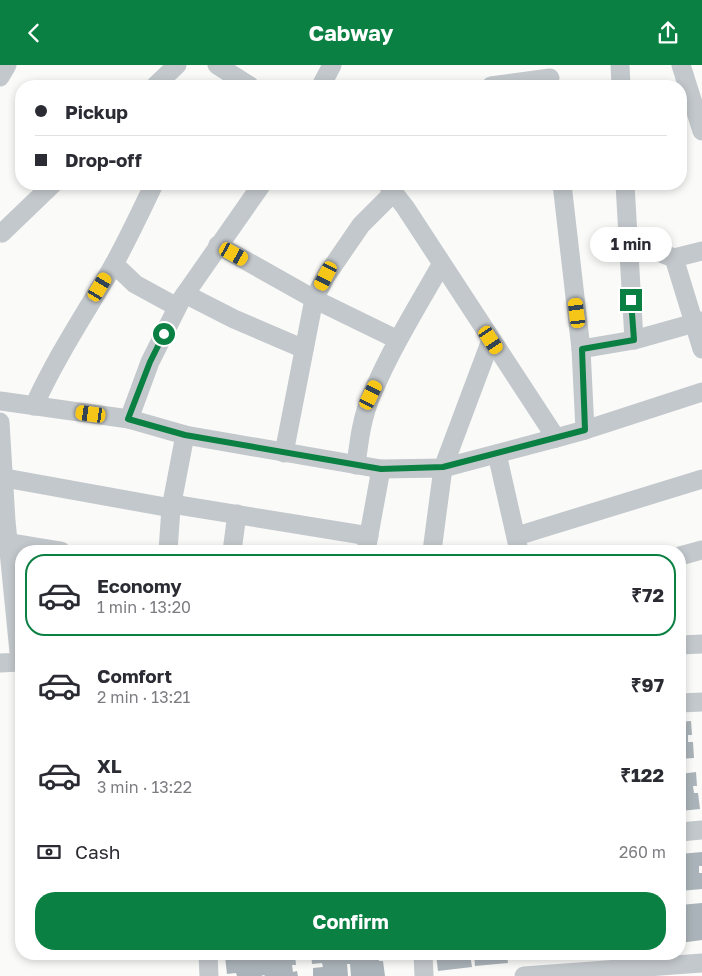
<!DOCTYPE html>
<meta charset="utf-8">
<style>
:root{--surface:#fff;--page:#f7f7f7;--text:#2b2b33;--muted:#7c7c81;--line:#e1e1e2;--accent:#0b8043}
body{margin:0;font-family:"Golos Text",sans-serif;background:var(--page);color:var(--text);height:100vh;display:flex;flex-direction:column;font-size:19px;white-space:nowrap}
*{box-sizing:border-box;margin:0}
p{font-size:16px;color:var(--muted)}
.icon{flex:none;width:28px;height:28px;fill:none;stroke:currentColor;stroke-width:2;stroke-linecap:round;stroke-linejoin:round}
.map{position:relative;flex:1;overflow:hidden}
.drawer{position:absolute;left:15px;top:480px;width:671px;height:415px;display:flex;flex-direction:column;background:var(--surface);border-radius:20px;box-shadow:0 2px 8px #0003}
.drawer>*{flex:none}
.hud{position:absolute;left:15px;top:15px;width:672px;height:110px;border-radius:20px;box-shadow:0 2px 8px #0003;display:grid;align-content:center;height:110px;padding:0 20px;background:var(--surface)}
.end{position:absolute;width:22px;height:22px;margin:-11px;border:6px solid #0b8043;background:#fff;box-shadow:0 0 0 2px #fff}
.from{border-radius:50%}
.bubble{position:absolute;height:35px;border-radius:18px;background:var(--surface);box-shadow:0 2px 8px #0003;font-size:16px;font-weight:700;line-height:35px;text-align:center}
.car{position:absolute;width:15px;height:30px;margin:-15px -8px;border-radius:6px;box-shadow:0 0 4px 1px #0007;background:linear-gradient(#f5c518 24%,#345 0 40%,#f5c518 0 76%,#345 0 86%,#f5c518 0)}
.hud b{display:flex;align-items:center;gap:18px;height:48px;font-size:19px}
.hud b+b{border-top:1px solid var(--line)}
.hud i{width:12px;height:12px;background:var(--text)}
ul{padding:9px 0 0;list-style:none}
li{display:flex;align-items:center;gap:15px;height:82px;margin:0 10px 8px;padding:0 10px;border:2px solid transparent;border-radius:20px}
li div{flex:1}
li b{display:block;font-size:19px}
li em{font-style:normal;font-weight:700}
li.on{border-color:var(--accent)}
li>.icon{width:45px;height:45px;stroke-width:1.5}
.pay{display:flex;align-items:center;gap:12px;height:55px;padding:0 20px;font-size:19px}
.pay p{margin-inline-start:auto}
.action{display:flex;gap:10px;margin-top:auto;padding:10px 20px}
.action a{flex:1;height:58px;border-radius:20px;background:var(--accent);color:#fff;font-size:20px;font-weight:700;line-height:58px;text-align:center}
header{display:flex;justify-content:space-between;align-items:center;height:65px;padding:0 20px;background:var(--accent);color:#fff;font-size:22px;font-weight:700}
.map>svg:first-child{display:block}
.building{fill:#aab3b9}
.lines{fill:none;stroke-linecap:round;stroke-linejoin:round}
.minor{stroke:#c3c8cc;stroke-width:19}
.route{stroke:#0b8043;stroke-width:6}
</style>
<header><svg class="icon" aria-label="back" viewBox="0 0 24 24"><path d="M15 5l-7 7 7 7"/></svg>Cabway<svg class="icon" aria-label="share" viewBox="0 0 24 24"><path d="M12 15V3M7 8l5-5 5 5M5 13v7h14v-7"/></svg></header>
<div class="map">
<svg width="702" height="911" viewBox="0 0 702 911">
<rect width="100%" height="100%" fill="#fafaf8"/>
<g class="building">
<path d="M691,656L692,670H688V677H693L694,693L680,694V657Z"/>
<path d="M696,707L697,721H693L694,728H698L700,744L680,746V709Z"/>
<path d="M702,787V801H699V808H702V824L680,826V789Z"/>
<path d="M702,838V875L680,878V840Z"/>
<path d="M263,889H295L296,900H292L293,907L297,906L298,911H265L264,910L261,911H237L236,908L227,909L225,892Z"/>
<path d="M311,889H378L379,896H383L385,911H351L350,899H347L348,911H313V903L323,902L322,898L312,899Z"/>
<path d="M436,889H470L472,902L438,906Z"/>
<path d="M474,889H507L508,898L475,901Z"/>
<path d="M523,889H557L558,892L523,895Z"/>
</g>
<g class="lines">
<g class="minor">
<path d="M217,0L250,21"/>
<path d="M620,0L621,21"/>
<path d="M681,0L702,66"/>
<path d="M0,12L7,0"/>
<path d="M155,21L177,0"/>
<path d="M321,21L332,0"/>
<path d="M491,21L550,13"/>
<path d="M387,119L405,142L556,373L585,365L581,284L562,119"/>
<path d="M625,119L634,275"/>
<path d="M0,167L2,168L53,119"/>
<path d="M628,176L674,193"/>
<path d="M218,180L314,234L326,211L361,160L394,127"/>
<path d="M702,186L674,193L702,284"/>
<path d="M114,199L135,219L177,242"/>
<path d="M185,229L234,254L304,284"/>
<path d="M581,284L634,275L702,256"/>
<path d="M0,336L129,354L150,297L181,235L262,119"/>
<path d="M34,341C56,292 86,247 113,201C128,174 141,146 154,119"/>
<path d="M129,354L185,370L171,443"/>
<path d="M0,357L6,456L20,597L0,598"/>
<path d="M585,365L702,327"/>
<path d="M185,370L381,404L443,403L432,486"/>
<path d="M284,388L314,234L398,275"/>
<path d="M497,389L519,486"/>
<path d="M356,400C359,376 362,351 372,329C391,284 417,242 441,200"/>
<path d="M443,403L491,275"/>
<path d="M443,403L556,373"/>
<path d="M0,412L171,443L168,486"/>
<path d="M172,439L369,471"/>
<path d="M517,471L702,414"/>
<path d="M0,476L61,486"/>
<path d="M232,486L237,449"/>
<path d="M366,486L381,404"/>
<path d="M680,491L702,485"/>
<path d="M680,580L702,579"/>
<path d="M680,638L702,637"/>
<path d="M680,767L702,765"/>
<path d="M208,889L209,911"/>
<path d="M423,889L424,911"/>
<path d="M524,911L702,898"/>
</g>
</g>
<g class="lines">
<path class="route" d="M164,269L150,297L128,354L185,370L381,404L443,402L585,365L582,284L634,275L631,235"/>
</g>
</svg>
<i class="end from" style="left:164px;top:269px"></i>
<i class="end" style="left:631px;top:235px"></i>
<div class="bubble" style="left:590px;top:162px;width:82px">1 min</div>
<i class="car" style="left:234px;top:189px;rotate:119deg"></i>
<i class="car" style="left:326px;top:211px;rotate:207deg"></i>
<i class="car" style="left:100px;top:222px;rotate:31deg"></i>
<i class="car" style="left:577px;top:248px;rotate:353deg"></i>
<i class="car" style="left:491px;top:275px;rotate:146deg"></i>
<i class="car" style="left:371px;top:330px;rotate:26deg"></i>
<i class="car" style="left:91px;top:349px;rotate:278deg"></i>
<div class="hud">
<b><i class="from"></i>Pickup</b>
<b><i></i>Drop-off</b>
</div>
<section class="drawer">
<ul>
<li class="on"><svg class="icon" aria-label="car" viewBox="0 0 24 24"><path d="M5 17H2v-5l4-1 3-4h7l3 4 3 1v5h-3M9 17h6M6 11h13"/><circle cx="7" cy="17" r="2"/><circle cx="17" cy="17" r="2"/></svg><div><b>Economy</b><p>1 min · 13:20</p></div><em>₹72</em></li>
<li><svg class="icon" aria-label="car" viewBox="0 0 24 24"><path d="M5 17H2v-5l4-1 3-4h7l3 4 3 1v5h-3M9 17h6M6 11h13"/><circle cx="7" cy="17" r="2"/><circle cx="17" cy="17" r="2"/></svg><div><b>Comfort</b><p>2 min · 13:21</p></div><em>₹97</em></li>
<li><svg class="icon" aria-label="car" viewBox="0 0 24 24"><path d="M5 17H2v-5l4-1 3-4h7l3 4 3 1v5h-3M9 17h6M6 11h13"/><circle cx="7" cy="17" r="2"/><circle cx="17" cy="17" r="2"/></svg><div><b>XL</b><p>3 min · 13:22</p></div><em>₹122</em></li>
</ul>
<div class="pay"><svg class="icon" aria-label="cash" viewBox="0 0 24 24"><path d="M3 7h18v10H3z"/><circle cx="12" cy="12" r="2"/></svg>Cash<p>260 m</p></div>
<div class="action"><a>Confirm</a></div>
</section>
</div>
